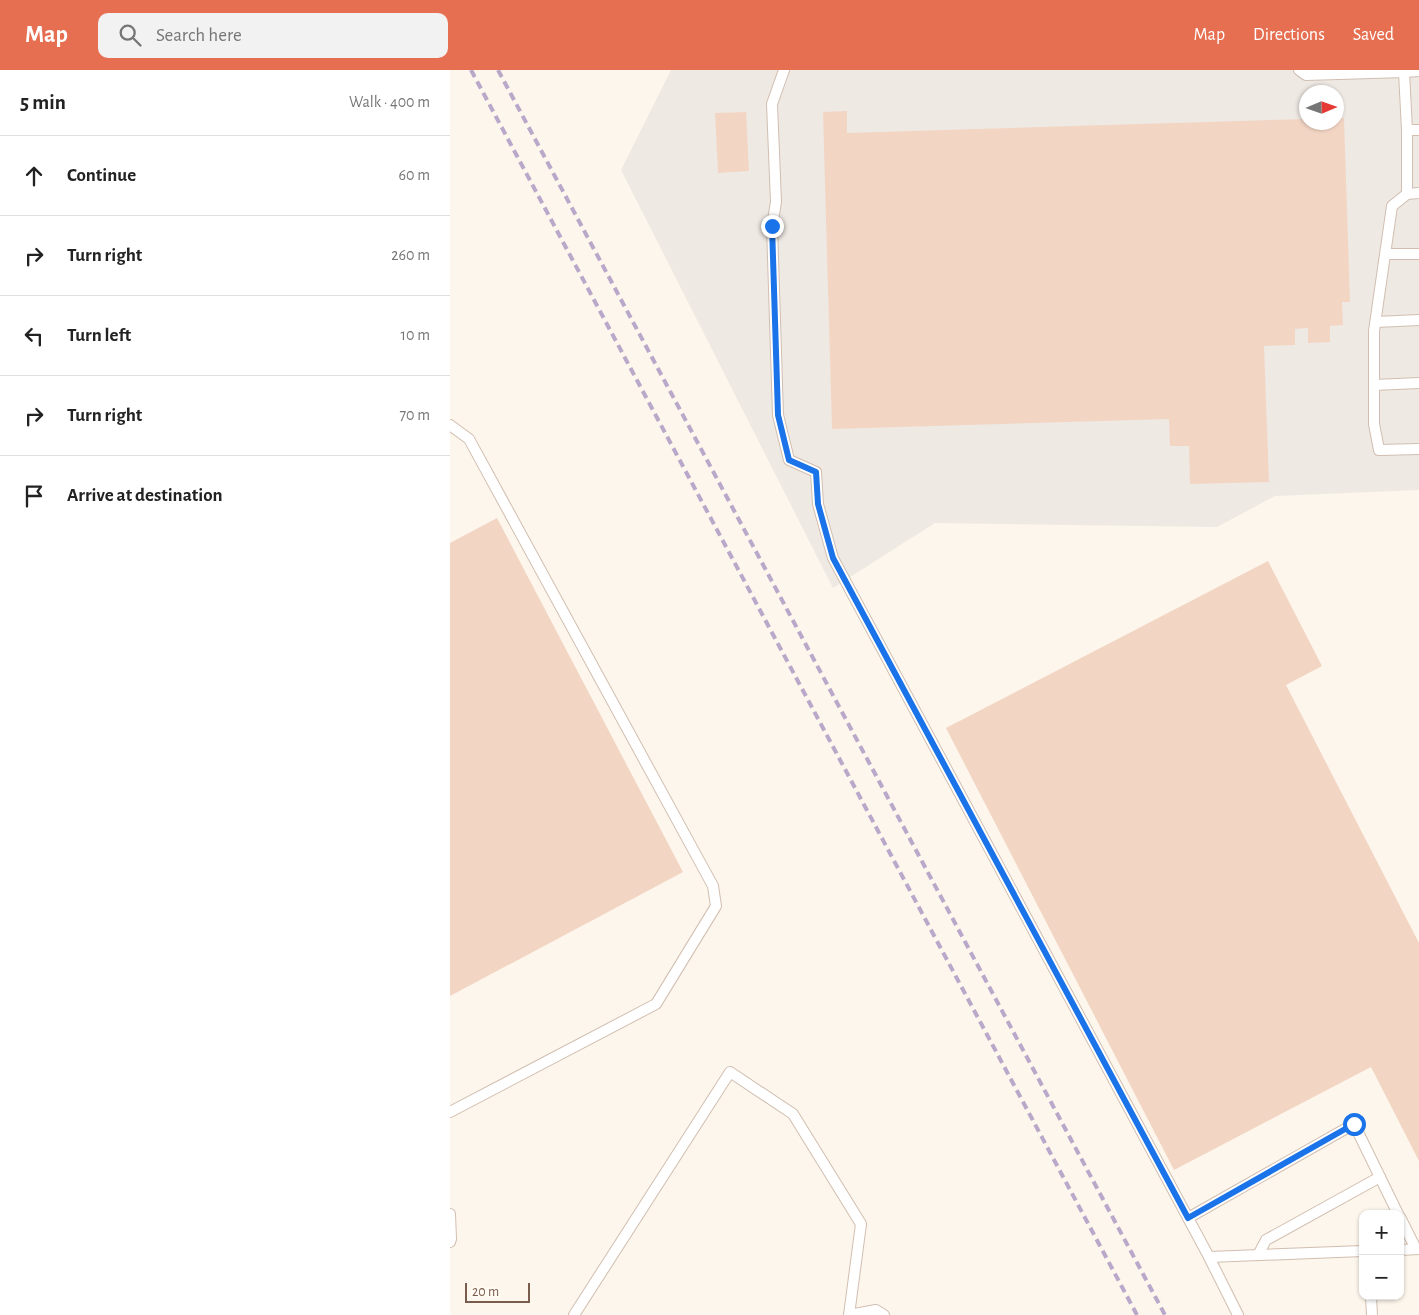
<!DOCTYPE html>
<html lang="en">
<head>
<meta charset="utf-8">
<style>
	body { margin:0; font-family:"Alegreya Sans",sans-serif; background:#f2f2f2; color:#222 }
	.controls { position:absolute; right:15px; bottom:15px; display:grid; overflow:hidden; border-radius:10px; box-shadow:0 1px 4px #0004 }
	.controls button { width:45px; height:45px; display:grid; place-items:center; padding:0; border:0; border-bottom:1px solid #e0e0e0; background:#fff; color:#222; font:25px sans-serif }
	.compass { position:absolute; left:849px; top:15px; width:45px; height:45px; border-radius:50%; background:#fff; box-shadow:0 1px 4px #0004; rotate:88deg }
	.scale { position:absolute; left:15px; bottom:12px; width:65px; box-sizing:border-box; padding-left:5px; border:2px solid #7a5c4d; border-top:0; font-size:14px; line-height:18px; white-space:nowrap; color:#7a5c4d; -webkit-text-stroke:4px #fffaf3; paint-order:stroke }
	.stop { position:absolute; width:15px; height:15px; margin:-11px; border:4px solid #1a73e8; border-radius:50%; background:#fff }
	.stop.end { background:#1a73e8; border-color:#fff; box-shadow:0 1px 5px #0008 }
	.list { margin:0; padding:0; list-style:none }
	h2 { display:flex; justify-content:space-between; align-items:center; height:65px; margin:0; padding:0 20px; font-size:21px }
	h2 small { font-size:16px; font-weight:400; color:#767676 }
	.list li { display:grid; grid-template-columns:32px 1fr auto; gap:15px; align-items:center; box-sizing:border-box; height:80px; padding:0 20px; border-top:1px solid #e0e0e0 }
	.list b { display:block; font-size:19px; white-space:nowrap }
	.list em { font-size:16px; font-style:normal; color:#767676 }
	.icon { flex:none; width:28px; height:28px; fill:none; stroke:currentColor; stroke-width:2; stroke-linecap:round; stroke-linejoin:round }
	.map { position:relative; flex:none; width:969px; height:1245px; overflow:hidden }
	header { display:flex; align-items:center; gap:30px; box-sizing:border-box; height:70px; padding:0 25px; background:#e76f51; color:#fff }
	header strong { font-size:24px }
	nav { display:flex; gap:28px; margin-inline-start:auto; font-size:18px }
	.search { width:350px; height:45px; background:#f2f2f2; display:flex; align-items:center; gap:12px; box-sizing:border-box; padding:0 18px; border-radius:10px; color:#767676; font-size:19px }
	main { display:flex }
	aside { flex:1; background:#fff }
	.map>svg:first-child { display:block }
</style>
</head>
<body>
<header>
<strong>Map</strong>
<div class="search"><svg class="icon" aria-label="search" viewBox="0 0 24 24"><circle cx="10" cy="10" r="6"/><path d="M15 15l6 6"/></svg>Search here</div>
<nav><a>Map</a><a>Directions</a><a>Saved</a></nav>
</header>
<main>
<aside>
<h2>5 min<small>Walk · 400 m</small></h2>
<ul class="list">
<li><svg class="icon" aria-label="ahead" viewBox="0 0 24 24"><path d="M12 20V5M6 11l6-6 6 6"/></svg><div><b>Continue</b></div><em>60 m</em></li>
<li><svg class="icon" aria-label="right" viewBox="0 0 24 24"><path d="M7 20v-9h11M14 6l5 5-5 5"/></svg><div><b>Turn right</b></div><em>260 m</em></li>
<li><svg class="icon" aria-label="left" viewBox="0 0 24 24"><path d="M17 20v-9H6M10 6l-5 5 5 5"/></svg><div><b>Turn left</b></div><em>10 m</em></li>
<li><svg class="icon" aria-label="right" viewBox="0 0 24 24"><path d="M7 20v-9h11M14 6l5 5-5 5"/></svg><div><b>Turn right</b></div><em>70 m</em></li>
<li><svg class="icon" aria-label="arrive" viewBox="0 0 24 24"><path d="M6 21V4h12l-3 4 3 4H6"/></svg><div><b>Arrive at destination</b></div></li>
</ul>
</aside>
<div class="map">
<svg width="969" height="1245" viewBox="0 0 969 1245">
	<rect width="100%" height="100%" fill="#fdf6ec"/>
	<!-- industrial -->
	<path fill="#efe9e4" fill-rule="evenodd" d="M221 0H969V420L825 426 767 457 485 453 383 518 171 100ZM856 22H886V52H856Z"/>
	<!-- building -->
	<g fill="#f3d5c3">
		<path d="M397 41V63L856 49V52H886V48H894L900 232H892L893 255 880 256V272L858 273V258L845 259V275L814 276 819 412 740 414 739 376H720L719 349 382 359 373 42Z"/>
		<path d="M296 42 299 101 268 103 265 43Z"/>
		<path d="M47 448 233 802 0 926V473Z"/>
		<path d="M818 491 872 596 836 615 969 873V1091L921 997 724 1100 496 658Z"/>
	</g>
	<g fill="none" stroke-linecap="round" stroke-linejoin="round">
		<!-- lane casing -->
		<g stroke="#d1beb0" stroke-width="12">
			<g id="lane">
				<path d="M334 0 322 34 326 132 322 156 328 345 339 390 366 402 368 434 383 488 759 1187 913 1181"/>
				<path d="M849 0 856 5 954 2 957 60V124"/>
				<path d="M954 2 969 1"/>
				<path d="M957 60H969"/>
				<path d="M969 123 957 124 942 136 924 261V354L929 380 969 379"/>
				<path d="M936 184H969"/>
				<path d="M926 252 969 250"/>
				<path d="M924 315 969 313"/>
				<path d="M0 355 19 369 263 816 266 836 206 934 0 1042"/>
				<path d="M0 1144 1 1169 0 1172"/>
				<path d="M950 1147 966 1179"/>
				<path d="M738 1148 904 1054 948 1144"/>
				<path d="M950 1180 969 1179"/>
				<path d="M808 1185 816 1170 930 1107"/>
				<path d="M759 1187 788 1245"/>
				<path d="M921 1226 922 1245"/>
				<path d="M124 1245 280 1002 343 1044 411 1154 399 1245"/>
				<path d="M399 1245 426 1240 434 1245"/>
			</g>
		</g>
		<!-- lane -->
		<use href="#lane" stroke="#fff" stroke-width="10"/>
		<!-- rail -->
		<g stroke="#b9a8c9" stroke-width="4" stroke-dasharray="8 5" stroke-linecap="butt">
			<path d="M21 0 687 1245"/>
			<path d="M48 0 715 1245"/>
		</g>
	</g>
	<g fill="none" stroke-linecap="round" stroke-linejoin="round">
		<!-- route -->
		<path stroke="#1a73e8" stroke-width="6" d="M322 156 328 345 339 390 366 402 368 434 383 488 738 1148 904 1054"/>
	</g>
</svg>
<div class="controls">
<button>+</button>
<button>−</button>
</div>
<svg class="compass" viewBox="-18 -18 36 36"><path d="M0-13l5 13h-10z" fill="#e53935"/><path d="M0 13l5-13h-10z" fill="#767676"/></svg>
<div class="scale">20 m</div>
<div class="stop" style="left:904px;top:1054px"></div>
<div class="stop end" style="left:322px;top:156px"></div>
</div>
</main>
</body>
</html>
